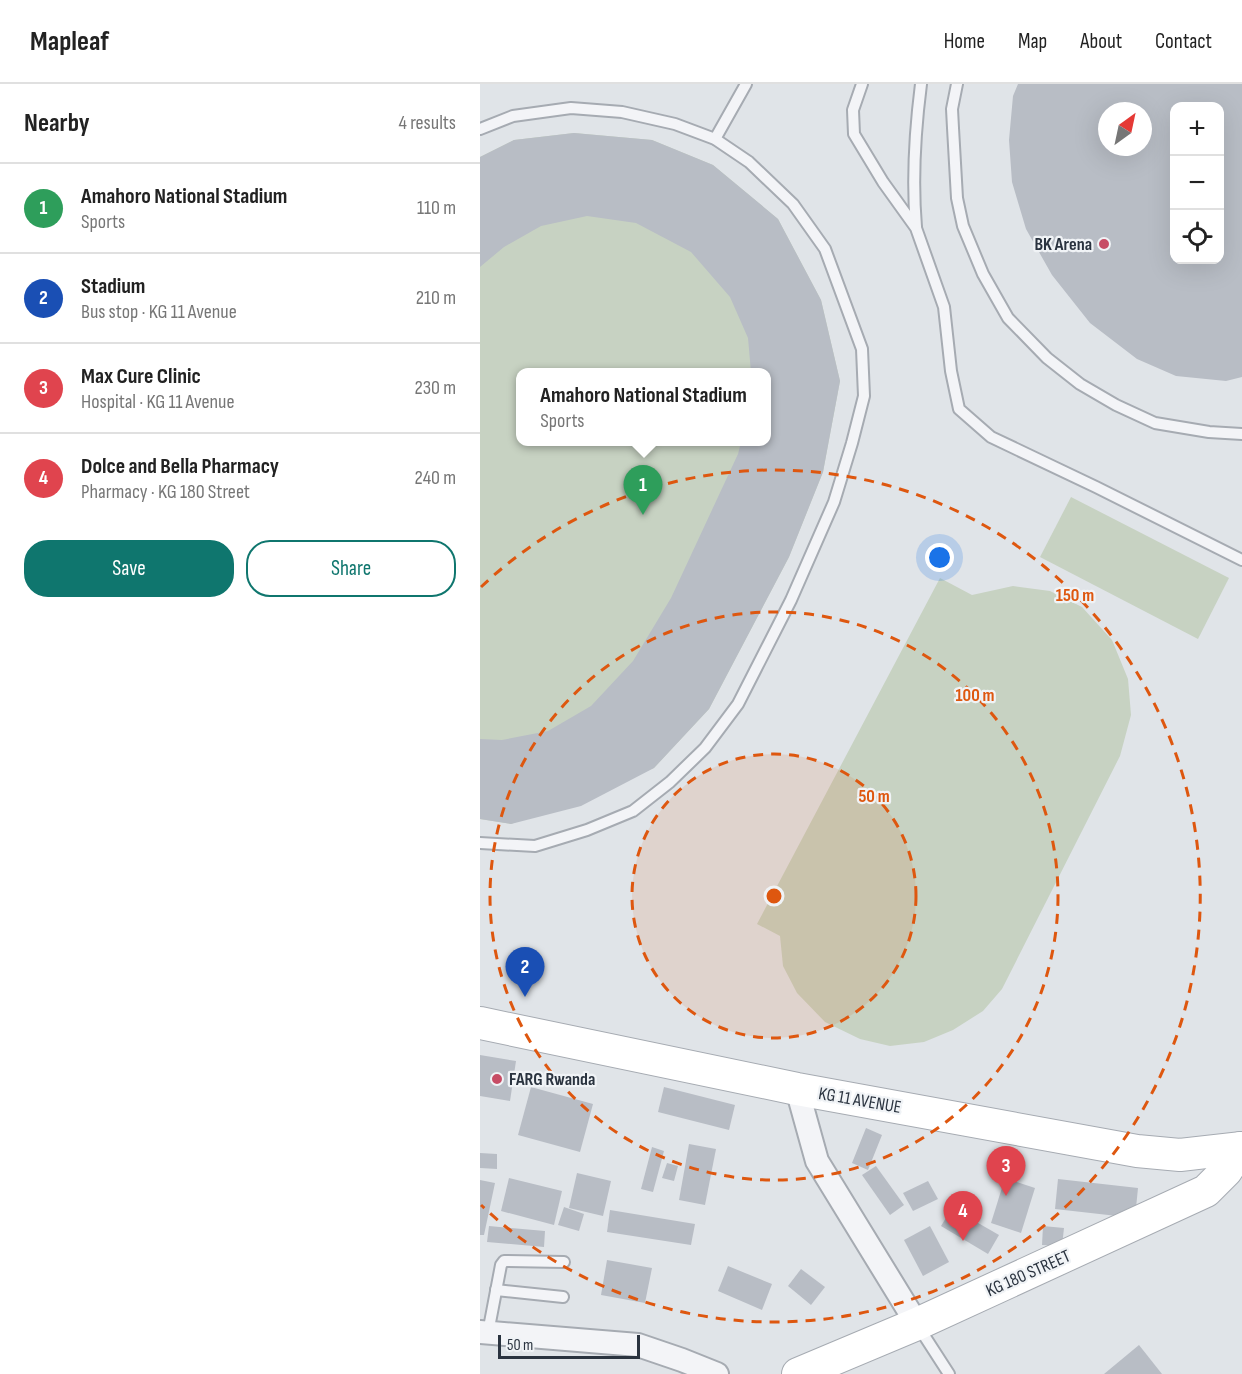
<!DOCTYPE html>
<html lang="en">
<head>
<meta charset="utf-8">
<style>
	body { margin:0; font-family:"Sofia Sans Condensed",sans-serif; background:#f6f6f6; color:#222 }
	.controls { position:absolute; right:18px; top:18px; display:grid; overflow:hidden; border-radius:12px; box-shadow:0 6px 24px #0002 }
	.controls button { width:54px; height:54px; display:grid; place-items:center; padding:0; border:0; border-bottom:2px solid #e0e0e0; background:#fff; color:#222; font:30px sans-serif }
	.compass { position:absolute; left:618px; top:18px; width:54px; height:54px; border-radius:50%; background:#fff; box-shadow:0 6px 24px #0002; rotate:33deg }
	.scale { position:absolute; left:18px; bottom:15px; width:142px; box-sizing:border-box; padding-left:6px; border:3px solid #2a333f; border-top:0; font-size:16px; line-height:21px; white-space:nowrap; color:#2a333f; -webkit-text-stroke:4px #f0f3f6; paint-order:stroke }
	.you { position:absolute; left:460px; top:474px; width:21px; height:21px; margin:-15px; border:4px solid #fff; border-radius:50%; background:#1a73e8; box-shadow:0 0 0 9px #1a73e833 }
	.badge { display:grid; place-items:center; width:39px; height:39px; border-radius:50%; background:#0f766e; color:#fff; font-size:20px; font-weight:700 }
	.pin { position:absolute; translate:-50% -50px; filter:drop-shadow(0 2px 3px #0008) }
	.pin::after { content:''; position:absolute; top:32px; width:21px; height:18px; background:inherit; clip-path:polygon(0 0,100% 0,50% 100%) }
	.popup { position:absolute; left:36px; top:284px; width:255px; height:78px; box-sizing:border-box; display:grid; place-content:center; border-radius:12px; background:#fff; filter:drop-shadow(0 2px 4px #0005); font-size:20px; white-space:nowrap; color:#767676 }
	.popup b { font-size:22px; color:#222 }
	.popup::after { content:''; position:absolute; left:50%; top:100%; margin-left:-12px; border:12px solid transparent; border-top-color:#fff }
	.list { margin:0; padding:0; list-style:none }
	h2 { display:flex; justify-content:space-between; align-items:center; height:78px; margin:0; padding:0 24px; font-size:26px }
	h2 small { font-size:20px; font-weight:400; color:#767676 }
	.list li { display:grid; grid-template-columns:39px 1fr auto; gap:18px; align-items:center; box-sizing:border-box; height:90px; padding:0 24px; border-top:2px solid #e0e0e0 }
	.list b { display:block; font-size:22px; white-space:nowrap }
	.list p { margin:0; font-size:20px; white-space:nowrap; color:#767676 }
	.list em { font-size:20px; font-style:normal; color:#767676 }
	.actions { display:flex; gap:12px; padding:18px 24px }
	.actions a { flex:1; padding:14px 0; border:2px solid #0f766e; border-radius:24px; text-align:center; font-size:21px; color:#0f766e }
	.actions .main { background:#0f766e; color:#fff }
	.icon { flex:none; width:33px; height:33px; fill:none; stroke:currentColor; stroke-width:2; stroke-linecap:round; stroke-linejoin:round }
	.map { position:relative; flex:none; width:762px; height:1290px; overflow:hidden }
	header { display:flex; align-items:center; gap:36px; box-sizing:border-box; height:84px; padding:0 30px; background:#fff; border-bottom:2px solid #e0e0e0 }
	header strong { font-size:28px }
	nav { display:flex; gap:33px; margin-inline-start:auto; font-size:21px }
	main { display:flex }
	aside { flex:1; background:#fff }
	.map>svg:first-child { display:block }
</style>
</head>
<body>
<header>
<strong>Mapleaf</strong>
<nav><a>Home</a><a>Map</a><a>About</a><a>Contact</a></nav>
</header>
<main>
<aside>
<h2>Nearby<small>4 results</small></h2>
<ul class="list">
<li><span class="badge" style="background:#2e9e5b">1</span><div><b>Amahoro National Stadium</b><p>Sports</p></div><em>110 m</em></li>
<li><span class="badge" style="background:#1a4fb4">2</span><div><b>Stadium</b><p>Bus stop · KG 11 Avenue</p></div><em>210 m</em></li>
<li><span class="badge" style="background:#e0444e">3</span><div><b>Max Cure Clinic</b><p>Hospital · KG 11 Avenue</p></div><em>230 m</em></li>
<li><span class="badge" style="background:#e0444e">4</span><div><b>Dolce and Bella Pharmacy</b><p>Pharmacy · KG 180 Street</p></div><em>240 m</em></li>
</ul>
<div class="actions"><a class="main">Save</a><a>Share</a></div>
</aside>
<div class="map">
<svg width="762" height="1290" viewBox="0 0 762 1290">
	<rect width="100%" height="100%" fill="#e0e4e8"/>
	<!-- green -->
	<g fill="#c7d2c2" fill-rule="evenodd">
		<path d="M94 49 172 56 233 81 298 135 341 216 360 297 343 388 309 473 229 625 174 684 31 740 0 735V73L34 56ZM40 288H286V358H40Z"/>
		<path d="M591 413 749 494 718 555 560 473Z"/>
		<path d="M460 494 492 511 533 502 570 507 602 523 632 556 648 595 651 631 640 672 522 905 503 927 473 946 444 958 410 962 380 955 345 938 317 909 303 882 300 852 277 840Z"/>
	</g>
	<!-- building -->
	<g fill="#b8bdc5" fill-rule="evenodd">
		<path d="M538 0H762V293L746 297 696 292 657 275 610 239 572 191 546 145 532 98 529 56 533 12ZM694 22H740V176H694ZM627 27H663V63H627Z"/>
		<path d="M94 49 172 56 233 81 298 135 341 216 360 297 343 388 309 473 229 625 174 684 101 722 31 740 0 735V655L22 656 68 647 111 622 153 577 191 514 258 370 261 358H286V288H271L268 254 250 213 211 168 156 139 107 132 61 142 24 163 0 183V73L34 56Z"/>
		<path d="M0 971 36 977 30 1017 0 1012Z"/>
		<path d="M51 1003 113 1020 100 1068 38 1051Z"/>
		<path d="M184 1003 255 1021 249 1046 178 1028Z"/>
		<path d="M386 1044 402 1051 388 1086 372 1079Z"/>
		<path d="M209 1060 236 1065 225 1121 199 1116Z"/>
		<path d="M172 1063 184 1067 173 1108 161 1105Z"/>
		<path d="M0 1069 17 1070V1085L0 1084Z"/>
		<path d="M187 1079 198 1082 194 1097 182 1094Z"/>
		<path d="M396 1082 424 1121 410 1131 382 1091Z"/>
		<path d="M97 1089 131 1097 123 1132 89 1124Z"/>
		<path d="M29 1094 82 1107 74 1141 21 1127Z"/>
		<path d="M525 1094 555 1104 541 1149 511 1139Z"/>
		<path d="M578 1095 658 1104 655 1134 575 1125Z"/>
		<path d="M0 1096 15 1099 4 1151H0Z"/>
		<path d="M448 1097 458 1115 433 1127 423 1109Z"/>
		<path d="M84 1123 104 1130 99 1147 78 1141Z"/>
		<path d="M472 1124 519 1151 508 1170 461 1142Z"/>
		<path d="M130 1126 215 1140 211 1161 127 1148Z"/>
		<path d="M9 1142 65 1147 64 1163 7 1158Z"/>
		<path d="M450 1142 469 1178 443 1192 424 1156Z"/>
		<path d="M563 1142 584 1144 582 1162 562 1161Z"/>
		<path d="M127 1176 172 1184 165 1219 121 1211Z"/>
		<path d="M248 1182 292 1200 282 1226 238 1207Z"/>
		<path d="M321 1185 345 1203 331 1221 308 1202Z"/>
		<path d="M659 1261 682 1290H624Z"/>
	</g>
	<g fill="none" stroke-linecap="round" stroke-linejoin="round">
		<!-- lane casing -->
		<g stroke="#a6abb2" stroke-width="14">
			<g id="lane">
				<path d="M382 0 373 26 374 50 403 98 436 144 464 223 471 287 479 325 511 353 616 403 762 476"/>
				<path d="M477 0 472 25 473 44 477 114 483 142 503 190 528 234 567 274 600 300 636 321 675 339 729 348 762 350"/>
				<path d="M0 45 33 32 91 24 142 28 195 40 235 55 269 78 313 120 345 165 382 265 384 312 372 359 354 418 311 516 258 620 225 664 190 698 153 727 107 746 55 762 0 759"/>
				<path d="M235 55 266 0"/>
				<path d="M436 143C432 96 435 47 441 0"/>
				<path d="M16 1206 83 1213"/>
				<path d="M438 1242 469 1290"/>
				<path d="M8 1249 21 1181 24 1177 84 1178"/>
			</g>
		</g>
		<!-- street casing -->
		<g stroke="#a6abb2" stroke-width="26">
			<g id="street">
				<path d="M317 1005 337 1077 437 1240"/>
				<path d="M0 1248 158 1261 202 1276 237 1290"/>
			</g>
		</g>
		<!-- secondary casing -->
		<g stroke="#a6abb2" stroke-width="34">
			<g id="secondary">
				<path d="M0 939 317 1005 657 1067 700 1071 762 1064"/>
				<path d="M318 1290 437 1240 726 1107 746 1087 761 1064"/>
			</g>
		</g>
		<!-- lane -->
		<use href="#lane" stroke="#f3f4f7" stroke-width="10"/>
		<!-- street -->
		<use href="#street" stroke="#f3f4f7" stroke-width="22"/>
		<!-- secondary -->
		<use href="#secondary" stroke="#fff" stroke-width="32"/>
	</g>
	<!-- distance rings -->
	<circle cx="294" cy="812" r="142" fill="#de570f" fill-opacity=".12"/>
	<g fill="none" stroke="#de570f" stroke-width="3" stroke-dasharray="10 8">
		<circle cx="294" cy="812" r="142"/>
		<circle cx="294" cy="812" r="284"/>
		<path d="M1 503A426 426 0 1 1 1 1121"/>
	</g>
	<!-- markers -->
	<g fill="#c74c65" stroke="#f0f3f6" stroke-width="2">
		<circle cx="624" cy="160" r="6"/>
		<circle cx="17" cy="995" r="6"/>
	</g>
	<g text-anchor="middle" stroke-width="4.5" stroke-linejoin="round" paint-order="stroke">
		<!-- poi labels -->
		<g font-size="18" font-weight="bold" fill="#2a333f" stroke="#f0f3f6" text-anchor="end">
			<text x="612" y="166">BK Arena</text>
			<text x="29" y="1001" text-anchor="start">FARG Rwanda</text>
		</g>
		<!-- street labels -->
		<g font-size="18" fill="#2a333f" stroke="#f0f3f6">
			<text transform="translate(380 1016) rotate(10)" y="6">KG 11 AVENUE</text>
			<text transform="translate(548 1189) rotate(-24)" y="6">KG 180 STREET</text>
		</g>
	</g>
	<circle cx="294" cy="812" r="9" fill="#de570f" stroke="#f0f3f6" stroke-width="3"/>
	<g font-size="18" text-anchor="middle" font-weight="bold" fill="#de570f" stroke="#f0f3f6" stroke-width="4.5" stroke-linejoin="round" paint-order="stroke">
		<text x="595" y="517">150 m</text>
		<text x="495" y="617">100 m</text>
		<text x="394" y="718">50 m</text>
	</g>
</svg>
<div class="controls">
<button>+</button>
<button>−</button>
<button><svg class="icon" aria-label="locate" viewBox="0 0 24 24"><circle cx="12" cy="12" r="6"/><path d="M12 2v4M12 18v4M2 12h4M18 12h4"/></svg></button>
</div>
<svg class="compass" viewBox="-18 -18 36 36"><path d="M0-13l5 13h-10z" fill="#e53935"/><path d="M0 13l5-13h-10z" fill="#767676"/></svg>
<div class="scale">50 m</div>
<div class="you"></div>
<div class="pin badge" style="left:163px;top:431px;background:#2e9e5b">1</div>
<div class="popup"><b>Amahoro National Stadium</b>Sports</div>
<div class="pin badge" style="left:45px;top:913px;background:#1a4fb4">2</div>
<div class="pin badge" style="left:526px;top:1112px;background:#e0444e">3</div>
<div class="pin badge" style="left:483px;top:1157px;background:#e0444e">4</div>
</div>
</main>
</body>
</html>
